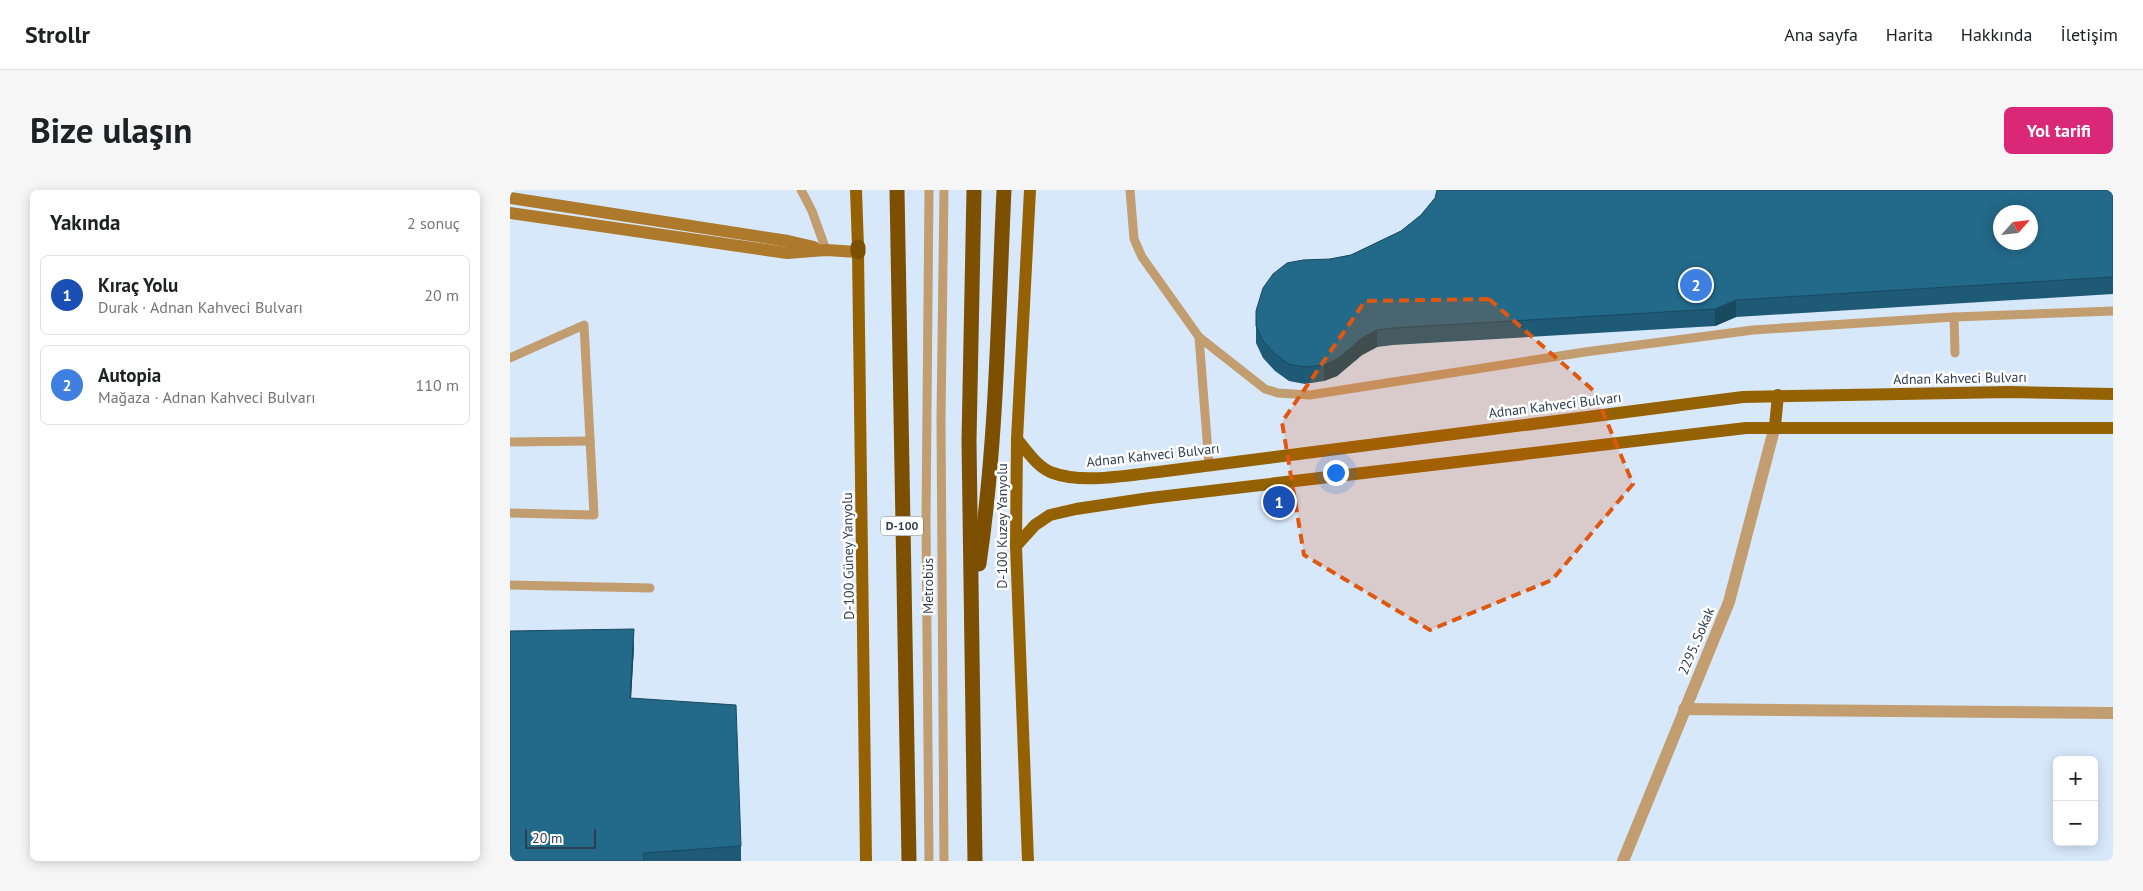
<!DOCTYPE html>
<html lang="tr">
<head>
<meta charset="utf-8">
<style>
	body { margin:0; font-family:"PT Sans",sans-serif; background:#f6f6f6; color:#202124 }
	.controls { position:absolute; right:15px; bottom:15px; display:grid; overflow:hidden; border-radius:8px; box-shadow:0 2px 12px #0003 }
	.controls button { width:45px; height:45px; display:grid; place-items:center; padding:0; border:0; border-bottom:1px solid #e0e0e0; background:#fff; color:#202124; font:25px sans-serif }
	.compass { position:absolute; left:1483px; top:15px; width:45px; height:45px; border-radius:50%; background:#fff; box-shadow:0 2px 12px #0003; rotate:63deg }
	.scale { position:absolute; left:15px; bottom:12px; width:71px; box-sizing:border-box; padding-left:5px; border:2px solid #2e3e51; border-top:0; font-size:14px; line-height:18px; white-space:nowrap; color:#2e3e51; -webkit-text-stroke:4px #fff; paint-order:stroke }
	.you { position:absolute; left:825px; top:282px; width:18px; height:18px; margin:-12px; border:4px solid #fff; border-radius:50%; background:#1a73e8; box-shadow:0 0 0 8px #1a73e833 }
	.badge { display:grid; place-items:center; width:32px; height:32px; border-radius:50%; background:#db2777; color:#fff; font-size:16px; font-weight:700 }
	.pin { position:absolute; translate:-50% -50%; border:2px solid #fff; box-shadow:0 1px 5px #0006 }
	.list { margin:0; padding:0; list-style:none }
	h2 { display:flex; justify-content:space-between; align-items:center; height:65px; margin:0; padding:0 20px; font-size:21px }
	h2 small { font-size:16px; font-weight:400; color:#757577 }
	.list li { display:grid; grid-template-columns:32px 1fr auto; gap:15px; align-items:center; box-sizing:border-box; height:80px; margin:0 10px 10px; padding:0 10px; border:1px solid #e0e0e0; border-radius:8px }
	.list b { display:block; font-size:19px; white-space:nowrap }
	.list p { margin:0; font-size:16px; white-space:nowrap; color:#757577 }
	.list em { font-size:16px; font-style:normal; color:#757577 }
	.map { position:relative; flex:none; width:1603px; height:671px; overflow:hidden; border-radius:8px }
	header { display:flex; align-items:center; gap:30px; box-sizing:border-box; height:70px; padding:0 25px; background:#fff; border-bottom:1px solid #e0e0e0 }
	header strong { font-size:24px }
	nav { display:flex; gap:28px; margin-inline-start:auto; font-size:18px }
	.intro { display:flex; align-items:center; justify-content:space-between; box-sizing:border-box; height:120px; padding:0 30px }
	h1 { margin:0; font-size:35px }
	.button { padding:12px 22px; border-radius:8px; background:#db2777; color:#fff; font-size:18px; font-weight:700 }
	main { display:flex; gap:30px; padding:0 30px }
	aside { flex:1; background:#fff; border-radius:8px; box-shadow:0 2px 12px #0003 }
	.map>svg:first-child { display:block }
</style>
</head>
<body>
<header>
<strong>Strollr</strong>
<nav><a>Ana sayfa</a><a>Harita</a><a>Hakkında</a><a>İletişim</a></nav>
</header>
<div class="intro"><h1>Bize ulaşın</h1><a class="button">Yol tarifi</a></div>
<main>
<aside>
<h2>Yakında<small>2 sonuç</small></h2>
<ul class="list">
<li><span class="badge" style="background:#1a4fb4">1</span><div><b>Kıraç Yolu</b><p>Durak · Adnan Kahveci Bulvarı</p></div><em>20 m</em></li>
<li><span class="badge" style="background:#3f7fe0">2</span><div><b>Autopia</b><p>Mağaza · Adnan Kahveci Bulvarı</p></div><em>110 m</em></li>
</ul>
</aside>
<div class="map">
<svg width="1603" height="671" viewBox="0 0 1603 671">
	<rect width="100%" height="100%" fill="#d8e8fb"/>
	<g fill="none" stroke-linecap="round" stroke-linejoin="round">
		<!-- lane -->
		<g stroke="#c19d6f" stroke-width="9">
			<path d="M291 0 302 21 316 60"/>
			<path d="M620 0 624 49 632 67 689 147 699 275"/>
			<path d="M1444 127 1445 163"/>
			<path d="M689 147 755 199 768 203 800 205 1075 162 1243 140 1444 127 1603 121"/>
			<path d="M0 168 74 135 84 325 0 323"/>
			<path d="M0 252 80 251"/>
			<path d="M0 395 140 398"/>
			<path d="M419 671 416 330 419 0"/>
			<path d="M434 671 431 229 434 0"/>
		</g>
		<!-- street -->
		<g stroke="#c19d6f" stroke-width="12">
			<path d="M1174 519 1603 523"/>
			<path d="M1113 671 1219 412 1265 236"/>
		</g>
		<!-- secondary -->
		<g stroke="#ad792a" stroke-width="12">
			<path d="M0 8 278 51 304 57"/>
			<path d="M0 23 277 63 316 60 348 62"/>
		</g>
		<!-- primary -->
		<g stroke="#956203" stroke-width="12">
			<path d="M346 0 348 57"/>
			<path d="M348 62 356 671"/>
			<path d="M1265 236 1268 205"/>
			<path d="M507 249C517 261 528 278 543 283 573 294 618 285 648 282L1233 207 1500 202 1603 204"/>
			<path d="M506 356 525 335 540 325 566 319 640 308 1236 238H1603"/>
			<path d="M518 671 506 356 507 249 520 0"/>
		</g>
		<!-- highway -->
		<g stroke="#7c5000" stroke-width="15">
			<path d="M387 0 399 671"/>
			<path d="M464 0 459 251 465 671"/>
			<path d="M348 62V57"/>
			<path d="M469 374C487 251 488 125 494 0"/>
		</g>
	</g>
	<!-- wall -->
	<g fill="#1e5a76">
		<path d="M1603 0V104L1226 127 1205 136 883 155 867 157 852 165 827 186 814 191 795 194 779 191 765 181 753 168 746 153V121L820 69 841 65 891 41 911 25 925 8Z"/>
		<path d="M124 456 121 509 231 656V671H0Z"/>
	</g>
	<!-- shaded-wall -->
	<g fill="#184a60">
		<path d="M1226 110V127L1205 136V119Z"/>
		<path d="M867 140V157L852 165 827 186 814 191V175L852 148Z"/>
		<path d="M124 439V456L120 525V508Z"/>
	</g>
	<!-- building -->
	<g fill="#236989" stroke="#184a60" fill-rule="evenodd">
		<path d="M927 0H1603V87L1226 110 1205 119 883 138 867 140 852 148 827 169 814 175 795 177 779 174 765 164 753 151 746 136V121L753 98 763 84 777 73 793 70 820 69 841 65 891 41 911 25 925 8ZM1490 22H1520V52H1490Z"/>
		<path d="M124 439 120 508 226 515 231 656 134 663V671H0V441Z"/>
	</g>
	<!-- marked area -->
	<path fill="#df580f" fill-opacity="0.2" stroke="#df580f" stroke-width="4" stroke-dasharray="10 6" stroke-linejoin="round" d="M979 109 1084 201 1123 294 1042 390 920 440 794 365 772 232 855 111Z"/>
	<g text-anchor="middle" stroke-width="5" stroke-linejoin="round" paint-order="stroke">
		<!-- shield labels -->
		<rect fill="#fff" stroke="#6d7885" stroke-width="1" x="371" y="326.5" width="42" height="19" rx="4"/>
		<g font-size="12" font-weight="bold" fill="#2e3e51">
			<text x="392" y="340">D-100</text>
		</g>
		<!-- street labels -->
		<g font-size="14" fill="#2e3e51" stroke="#fff">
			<text transform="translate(1450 188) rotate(-1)" y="5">Adnan Kahveci Bulvarı</text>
			<text transform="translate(1045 215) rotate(-7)" y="5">Adnan Kahveci Bulvarı</text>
			<text transform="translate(643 265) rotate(-6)" y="5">Adnan Kahveci Bulvarı</text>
			<text transform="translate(492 336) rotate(-90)" y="5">D-100 Kuzey Yanyolu</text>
			<text transform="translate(338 366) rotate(-91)" y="5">D-100 Güney Yanyolu</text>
			<text transform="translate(418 396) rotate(-90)" y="5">Metrobüs</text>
			<text transform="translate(1186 451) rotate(-67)" y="5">2295. Sokak</text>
		</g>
	</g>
</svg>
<div class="controls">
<button>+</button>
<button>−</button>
</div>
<svg class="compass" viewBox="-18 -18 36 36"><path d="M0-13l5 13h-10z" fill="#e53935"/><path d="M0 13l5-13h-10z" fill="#757577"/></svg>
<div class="scale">20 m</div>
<div class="you"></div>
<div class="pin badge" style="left:769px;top:312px;background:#1a4fb4">1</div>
<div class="pin badge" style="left:1186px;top:95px;background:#3f7fe0">2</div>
</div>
</main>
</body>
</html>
